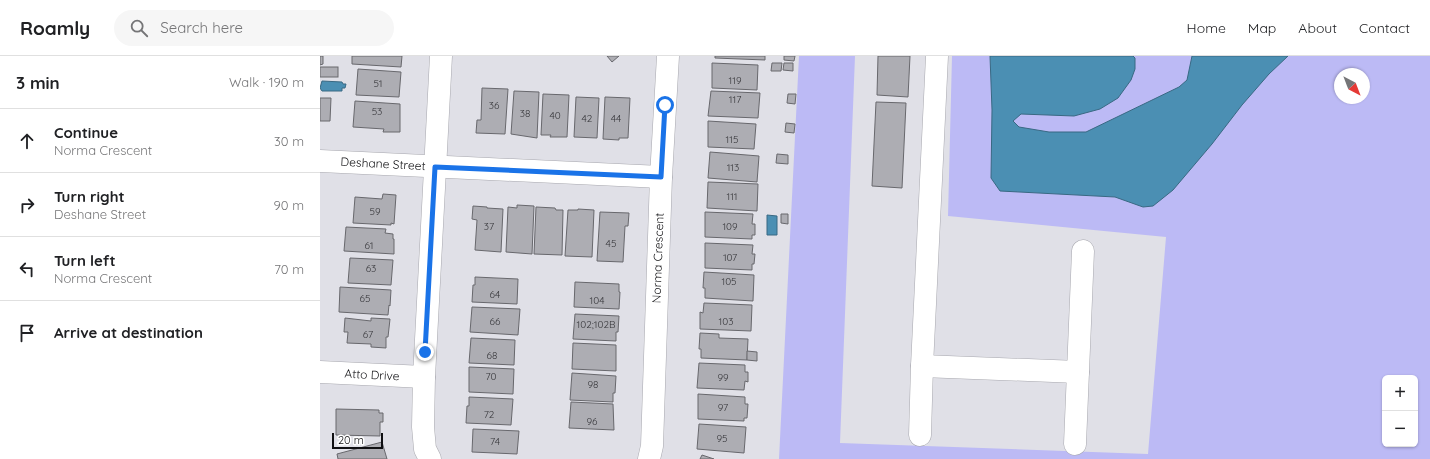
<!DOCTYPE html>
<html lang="en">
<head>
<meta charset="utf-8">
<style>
	body { margin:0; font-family:Quicksand,sans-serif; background:#f6f6f6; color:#202124 }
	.controls { position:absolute; right:12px; bottom:12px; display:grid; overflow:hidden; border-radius:6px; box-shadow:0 1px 3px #0004 }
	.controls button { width:36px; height:36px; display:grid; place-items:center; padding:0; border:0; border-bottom:1px solid #e0e0e0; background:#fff; color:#202124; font:20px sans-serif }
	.compass { position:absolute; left:1014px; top:12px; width:36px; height:36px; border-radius:50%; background:#fff; box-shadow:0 1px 3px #0004; rotate:138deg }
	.scale { position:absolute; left:12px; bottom:10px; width:51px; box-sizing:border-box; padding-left:4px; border:2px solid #0f0f12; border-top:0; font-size:11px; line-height:14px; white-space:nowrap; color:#0f0f12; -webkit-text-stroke:3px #fff; paint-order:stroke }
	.stop { position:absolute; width:12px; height:12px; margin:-9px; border:3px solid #1a73e8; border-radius:50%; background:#fff }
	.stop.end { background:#1a73e8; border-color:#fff; box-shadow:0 1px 4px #0008 }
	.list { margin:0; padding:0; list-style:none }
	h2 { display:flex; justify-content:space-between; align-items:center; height:52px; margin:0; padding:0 16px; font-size:17px }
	h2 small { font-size:13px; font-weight:400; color:#757577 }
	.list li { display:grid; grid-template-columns:26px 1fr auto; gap:12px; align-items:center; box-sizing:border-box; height:64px; padding:0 16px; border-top:1px solid #e0e0e0 }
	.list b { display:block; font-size:15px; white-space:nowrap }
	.list p { margin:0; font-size:13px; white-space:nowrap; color:#757577 }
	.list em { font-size:13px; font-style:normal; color:#757577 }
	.icon { flex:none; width:22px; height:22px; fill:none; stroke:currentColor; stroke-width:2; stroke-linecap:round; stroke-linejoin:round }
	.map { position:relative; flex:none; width:1110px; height:403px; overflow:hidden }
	header { display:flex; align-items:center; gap:24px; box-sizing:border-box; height:56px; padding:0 20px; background:#fff; border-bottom:1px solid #e0e0e0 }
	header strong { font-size:19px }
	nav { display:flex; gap:22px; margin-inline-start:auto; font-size:14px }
	.search { width:280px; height:36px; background:#f6f6f6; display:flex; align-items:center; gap:10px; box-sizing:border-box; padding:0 14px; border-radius:22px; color:#757577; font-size:15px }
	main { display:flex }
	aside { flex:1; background:#fff }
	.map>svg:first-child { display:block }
</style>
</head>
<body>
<header>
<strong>Roamly</strong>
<div class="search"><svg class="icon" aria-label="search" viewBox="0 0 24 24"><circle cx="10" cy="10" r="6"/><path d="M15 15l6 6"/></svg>Search here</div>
<nav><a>Home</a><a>Map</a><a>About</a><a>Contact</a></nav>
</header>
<main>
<aside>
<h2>3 min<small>Walk · 190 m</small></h2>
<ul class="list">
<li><svg class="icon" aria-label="ahead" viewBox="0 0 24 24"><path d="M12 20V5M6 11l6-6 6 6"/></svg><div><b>Continue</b><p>Norma Crescent</p></div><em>30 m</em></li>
<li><svg class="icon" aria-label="right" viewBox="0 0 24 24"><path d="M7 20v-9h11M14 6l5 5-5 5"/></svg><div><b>Turn right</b><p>Deshane Street</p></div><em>90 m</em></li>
<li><svg class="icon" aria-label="left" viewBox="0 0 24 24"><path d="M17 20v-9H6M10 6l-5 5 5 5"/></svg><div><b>Turn left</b><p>Norma Crescent</p></div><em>70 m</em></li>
<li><svg class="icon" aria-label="arrive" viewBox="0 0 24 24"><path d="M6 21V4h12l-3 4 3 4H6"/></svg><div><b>Arrive at destination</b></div></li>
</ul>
</aside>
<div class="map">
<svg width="1110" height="403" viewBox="0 0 1110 403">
	<rect width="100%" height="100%" fill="#e0e0e7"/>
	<!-- green -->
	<path fill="#bcbaf5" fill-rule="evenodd" d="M479 0H535L520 387 828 398 846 181 628 160 632 0H1110V403H459ZM1020 18H1044V42H1020ZM1065 322H1095V388H1065Z"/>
	<!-- water -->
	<g fill="#4b8fb3" stroke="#396983">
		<path d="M670 0H813L815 2V13L811 24 798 42 780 53 754 60 701 58 693 65 699 71 729 76H766L859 31 867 24 872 0H968L949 18 922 49 892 88 853 134 833 150 823 151 795 141 680 135 671 122 672 54Z"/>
		<path d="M2 25 22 26 23 28H26L25 32H22V35H2L0 32Z"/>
		<path d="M447 159 457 160V179H447Z"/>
	</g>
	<!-- building -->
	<g fill="#adadb3" stroke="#68686d">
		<path d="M0 0H3V8L0 9Z"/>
		<path d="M32 0H82L81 11 32 8Z"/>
		<path d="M287 0H299L292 6Z"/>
		<path d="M395 0H445V4L395 2Z"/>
		<path d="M464 0H475L474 5 464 4Z"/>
		<path d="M558 0H590L588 41 557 39Z"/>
		<path d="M392 7 438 9 437 34 392 32Z"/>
		<path d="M452 7H462L461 15H451Z"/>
		<path d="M464 7H473V15L463 14Z"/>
		<rect x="0" y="11" width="18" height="10"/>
		<path d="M38 13 81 16 79 41 36 39Z"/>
		<path d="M162 32 188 33 185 78 156 77 157 64H161Z"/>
		<path d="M194 35 219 36 217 82 191 78Z"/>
		<path d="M391 35 440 37 438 62 388 60Z"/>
		<path d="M223 38 249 39 247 81H230L231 79H221Z"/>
		<path d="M468 38H476L475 48 467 47Z"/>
		<path d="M256 41 279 42 277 82 254 81Z"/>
		<path d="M285 41 310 42 308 82H299V84L283 83Z"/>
		<path d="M0 42H11L10 65H0Z"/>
		<path d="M35 45 80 48V76H63L64 73 33 71Z"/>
		<path d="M556 46 586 47 582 132 552 130Z"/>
		<path d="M388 65 436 68 434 93 388 91Z"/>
		<path d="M466 67 475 68 474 77 465 76Z"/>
		<path d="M390 96 439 100 437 126 388 122Z"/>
		<path d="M457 98 468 99V108L456 107Z"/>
		<path d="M388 126 438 128 437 155 387 152Z"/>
		<path d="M63 138 76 139 74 168 71 167V169L33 167 35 141 62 143Z"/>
		<path d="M197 149 214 150 212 198 186 196 188 151 197 152Z"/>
		<path d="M153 150 167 151V152L183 153 181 196 155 194 157 164 152 163Z"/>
		<path d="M216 151 235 152 236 154H243L242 199 214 198Z"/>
		<path d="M258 153 274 154 272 201 245 200 248 154H258Z"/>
		<path d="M280 156 309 157 308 170H305L303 206 277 205Z"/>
		<path d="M385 156 433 158 432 168H435V179H432V183L385 181Z"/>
		<path d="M461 158H468V168L461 167Z"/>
		<path d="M26 171 66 173 65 177 73 178V183H74V198L24 195Z"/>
		<path d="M385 187 433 189 432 198H435L434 208H432V214L385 212Z"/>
		<path d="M30 202 73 204 71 229 28 227Z"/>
		<path d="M384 216 434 219 433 245 385 242V232H383Z"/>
		<path d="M155 221 198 223 197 248 152 246 153 229H155Z"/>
		<path d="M255 226 299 228V236H300L299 253 254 251Z"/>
		<path d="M20 231 71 234 70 250 69 249 68 259 19 256Z"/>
		<path d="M384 247 432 249 431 275 380 273V256L383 257Z"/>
		<path d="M152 251 200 253 198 279 150 276Z"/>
		<path d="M255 258 299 260 298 276H296V285L253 283Z"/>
		<path d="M25 262 51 265V262L70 263 68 281H66V292L51 291V288L27 287 28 276H24Z"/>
		<path d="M380 277 399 278V282L428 283 427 304 381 302V293H379Z"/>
		<path d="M151 282 195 284 194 309 149 307Z"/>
		<path d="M253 287 296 289V315L252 313Z"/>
		<path d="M427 295 437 296V305L427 304Z"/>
		<path d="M379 307 425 309V316H428V326L425 325 424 334 377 332Z"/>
		<path d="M149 311 194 313 193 338 149 336Z"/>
		<path d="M252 317 296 320 295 337H293V346L250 344Z"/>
		<path d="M378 338 425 341V348H428L427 362H424V365L378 363Z"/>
		<path d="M149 341 193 343 191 369 146 367 147 350H149Z"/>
		<path d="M251 346 293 348 294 374 249 372Z"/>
		<path d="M16 353 59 354V357H63V366H60V380L16 379Z"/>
		<path d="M379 368 426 371 424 397 377 393Z"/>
		<path d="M153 373 199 375 197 398 152 396Z"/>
		<path d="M62 386 67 403H18L17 398Z"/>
		<path d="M382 399 394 403H380Z"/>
	</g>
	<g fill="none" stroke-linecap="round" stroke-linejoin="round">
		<!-- minor casing -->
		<g stroke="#a7a7ae" stroke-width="23">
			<g id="minor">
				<path d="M0 105 341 121"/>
				<path d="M602 310 758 316"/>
				<path d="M0 316 104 321"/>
				<path d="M600 379 602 310 617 0"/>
				<path d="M755 388 763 195"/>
				<path d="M110 403 105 393 103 371 104 321 121 0"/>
				<path d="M329 403 332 390 341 121 348 0"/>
			</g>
		</g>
		<!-- minor -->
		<use href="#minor" stroke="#fff" stroke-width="22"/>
	</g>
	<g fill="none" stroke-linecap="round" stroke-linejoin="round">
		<!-- route -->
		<path stroke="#1a73e8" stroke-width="5" d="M105 296 115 111 341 121 345 49"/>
	</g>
	<g text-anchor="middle" stroke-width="4" stroke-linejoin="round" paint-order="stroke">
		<!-- number labels -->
		<g font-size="10" fill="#36363a">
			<text x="415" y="28">119</text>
			<text x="58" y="31">51</text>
			<text x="415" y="47">117</text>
			<text x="174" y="53">36</text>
			<text x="57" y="59">53</text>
			<text x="205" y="61">38</text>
			<text x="235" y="63">40</text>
			<text x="267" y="66">42</text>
			<text x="296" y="66">44</text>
			<text x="412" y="87">115</text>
			<text x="413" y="115">113</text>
			<text x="412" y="144">111</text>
			<text x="55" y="159">59</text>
			<text x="169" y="174">37</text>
			<text x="410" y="174">109</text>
			<text x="291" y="191">45</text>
			<text x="49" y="193">61</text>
			<text x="410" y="205">107</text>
			<text x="51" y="216">63</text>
			<text x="409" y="229">105</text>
			<text x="175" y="242">64</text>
			<text x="45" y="246">65</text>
			<text x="277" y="248">104</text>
			<text x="175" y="269">66</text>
			<text x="406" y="269">103</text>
			<text x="276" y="272">102;102B</text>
			<text x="48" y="282">67</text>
			<text x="172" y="303">68</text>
			<text x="171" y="324">70</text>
			<text x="403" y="325">99</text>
			<text x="273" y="332">98</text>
			<text x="403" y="355">97</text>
			<text x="169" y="362">72</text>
			<text x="272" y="369">96</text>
			<text x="402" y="386">95</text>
			<text x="175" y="389">74</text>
		</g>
		<!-- street labels -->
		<g font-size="12" fill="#0f0f12" stroke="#fff">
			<text transform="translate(63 108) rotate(3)" y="4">Deshane Street</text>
			<text transform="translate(338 202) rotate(-88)" y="4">Norma Crescent</text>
			<text transform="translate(52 319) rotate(3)" y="4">Atto Drive</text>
		</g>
	</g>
</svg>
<div class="controls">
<button>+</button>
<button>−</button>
</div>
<svg class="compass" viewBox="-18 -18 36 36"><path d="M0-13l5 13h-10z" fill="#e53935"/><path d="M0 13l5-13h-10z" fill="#757577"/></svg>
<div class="scale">20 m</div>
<div class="stop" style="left:345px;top:49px"></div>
<div class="stop end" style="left:105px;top:296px"></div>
</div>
</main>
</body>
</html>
